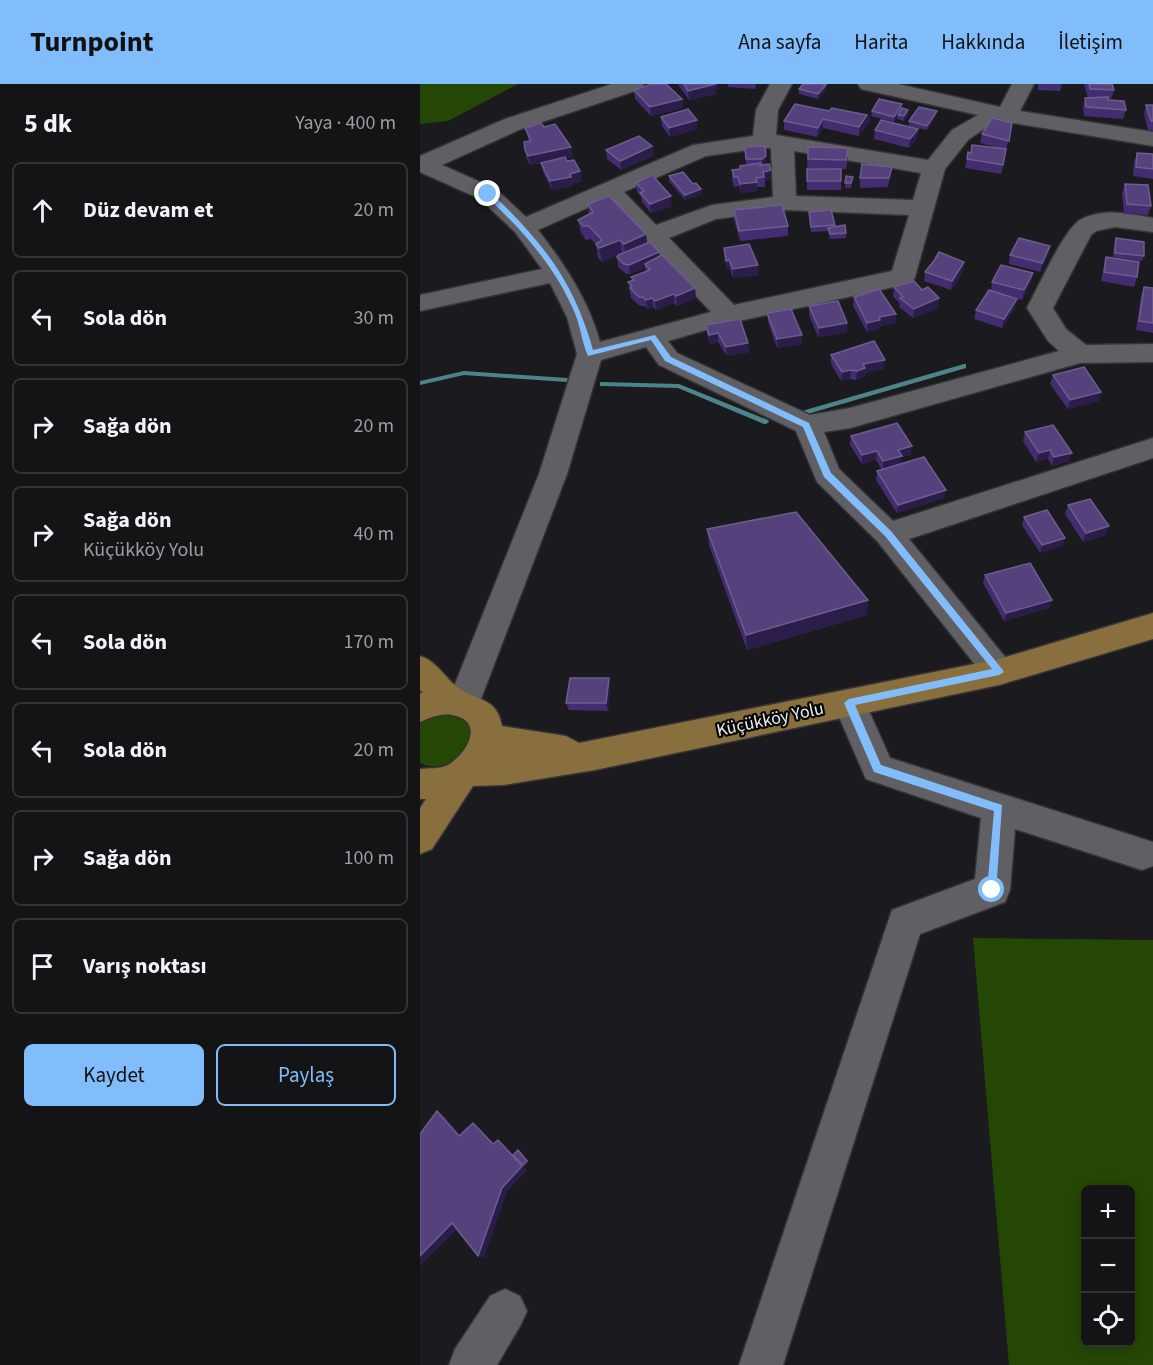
<!DOCTYPE html>
<html lang="tr">
<head>
<meta charset="utf-8">
<style>
	body { margin:0; font-family:"Source Sans 3",sans-serif; background:#1d1d1f; color:#f1f3f6 }
	.controls { position:absolute; right:18px; bottom:18px; display:grid; overflow:hidden; border-radius:9px; box-shadow:0 3px 15px #0003 }
	.controls button { width:54px; height:54px; display:grid; place-items:center; padding:0; border:0; border-bottom:2px solid #333335; background:#141416; color:#f1f3f6; font:30px sans-serif }
	.stop { position:absolute; width:18px; height:18px; margin:-14px; border:4px solid #80bdfa; border-radius:50%; background:#fff }
	.stop.end { background:#80bdfa; border-color:#fff; box-shadow:0 2px 6px #0008 }
	.list { margin:0; padding:0; list-style:none }
	h2 { display:flex; justify-content:space-between; align-items:center; height:78px; margin:0; padding:0 24px; font-size:26px }
	h2 small { font-size:20px; font-weight:400; color:#9d9ea1 }
	.list li { display:grid; grid-template-columns:39px 1fr auto; gap:18px; align-items:center; box-sizing:border-box; height:96px; margin:0 12px 12px; padding:0 12px; border:2px solid #333335; border-radius:9px }
	.list b { display:block; font-size:22px; white-space:nowrap }
	.list p { margin:0; font-size:20px; white-space:nowrap; color:#9d9ea1 }
	.list em { font-size:20px; font-style:normal; color:#9d9ea1 }
	.actions { display:flex; gap:12px; padding:18px 24px }
	.actions a { flex:1; padding:14px 0; border:2px solid #80bdfa; border-radius:9px; text-align:center; font-size:21px; color:#80bdfa }
	.actions .main { background:#80bdfa; color:#111 }
	.icon { flex:none; width:33px; height:33px; fill:none; stroke:currentColor; stroke-width:2; stroke-linecap:round; stroke-linejoin:round }
	.map { position:relative; flex:none; width:733px; height:1281px; overflow:hidden }
	header { display:flex; align-items:center; gap:36px; box-sizing:border-box; height:84px; padding:0 30px; background:#80bdfa; color:#111 }
	header strong { font-size:28px }
	nav { display:flex; gap:33px; margin-inline-start:auto; font-size:21px }
	main { display:flex }
	aside { flex:1; background:#141416 }
	.map>svg:first-child { display:block }
</style>
</head>
<body>
<header>
<strong>Turnpoint</strong>
<nav><a>Ana sayfa</a><a>Harita</a><a>Hakkında</a><a>İletişim</a></nav>
</header>
<main>
<aside>
<h2>5 dk<small>Yaya · 400 m</small></h2>
<ul class="list">
<li><svg class="icon" aria-label="ahead" viewBox="0 0 24 24"><path d="M12 20V5M6 11l6-6 6 6"/></svg><div><b>Düz devam et</b></div><em>20 m</em></li>
<li><svg class="icon" aria-label="left" viewBox="0 0 24 24"><path d="M17 20v-9H6M10 6l-5 5 5 5"/></svg><div><b>Sola dön</b></div><em>30 m</em></li>
<li><svg class="icon" aria-label="right" viewBox="0 0 24 24"><path d="M7 20v-9h11M14 6l5 5-5 5"/></svg><div><b>Sağa dön</b></div><em>20 m</em></li>
<li><svg class="icon" aria-label="right" viewBox="0 0 24 24"><path d="M7 20v-9h11M14 6l5 5-5 5"/></svg><div><b>Sağa dön</b><p>Küçükköy Yolu</p></div><em>40 m</em></li>
<li><svg class="icon" aria-label="left" viewBox="0 0 24 24"><path d="M17 20v-9H6M10 6l-5 5 5 5"/></svg><div><b>Sola dön</b></div><em>170 m</em></li>
<li><svg class="icon" aria-label="left" viewBox="0 0 24 24"><path d="M17 20v-9H6M10 6l-5 5 5 5"/></svg><div><b>Sola dön</b></div><em>20 m</em></li>
<li><svg class="icon" aria-label="right" viewBox="0 0 24 24"><path d="M7 20v-9h11M14 6l5 5-5 5"/></svg><div><b>Sağa dön</b></div><em>100 m</em></li>
<li><svg class="icon" aria-label="arrive" viewBox="0 0 24 24"><path d="M6 21V4h12l-3 4 3 4H6"/></svg><div><b>Varış noktası</b></div></li>
</ul>
<div class="actions"><a class="main">Kaydet</a><a>Paylaş</a></div>
</aside>
<div class="map">
<svg width="733" height="1281" viewBox="0 0 733 1281">
	<rect width="100%" height="100%" fill="#1b1a1e"/>
	<!-- green -->
	<g fill="#254706" fill-rule="evenodd">
		<path d="M0 0H98L28 37 0 40Z"/>
		<path d="M23 628C29 630 37 630 42 633 72 649 32 695 0 679V638Z"/>
		<path d="M553 854 733 856V1281H589ZM666 1106H710V1258H666Z"/>
	</g>
	<g fill="none" stroke-linecap="round" stroke-linejoin="round">
		<!-- stream -->
		<g fill="#4b858c" fill-rule="evenodd">
			<path d="M544 280H546V284L384 331 381 329 382 327Z"/>
			<path d="M44 287 147 294 150 296 147 298 44 291 0 301V297Z"/>
			<path d="M180 298 259 300 348 336 349 338 346 340H344L258 304 182 302H180Z"/>
		</g>
		<!-- minor casing -->
		<g stroke="#343436" stroke-width="3">
			<g id="minor">
				<path d="M192 0H224L221 5 101 45 22 81 76 105 106 133 273 61 333 52 336 26 350 0H372L358 26 356 51 508 76 532 46 558 31 441 5 438 0H478L580 23 592 0H614L600 27 733 48V62L587 38 568 42 548 56 525 85 495 193 492 199 310 239 248 257 257 269 390 331 430 324 639 267 628 257 607 224C617 206 644 145 660 136 682 123 710 130 733 134V148L695 143 676 147 671 151 633 224 646 245 666 261 733 260V278L660 279 430 344 404 348 419 385 473 437 733 354V374L489 455 590 579 595 588 590 597 579 601 568 597 458 458 397 398 376 347 239 281 226 263 181 276 147 390 59 620 55 630 43 634 31 630 27 620 119 390 157 270 147 233 130 199 0 227V211L122 185 95 148 60 115 0 88V72L85 35ZM344 64H351L353 113 292 121 236 141 204 108 286 72ZM374 67 501 89 493 116 376 112ZM185 116 291 228 180 258C168 215 145 181 118 146ZM365 126 489 131 472 187 314 221 249 154 296 135Z"/>
				<path d="M429 605 441 609 470 674 733 758V782L722 786 595 745 590 806 585 818 500 850 363 1281H319L472 826 555 795 561 734 446 695 413 619 417 609Z"/>
				<path d="M85 1205 100 1212 107 1227 100 1242 77 1281H29L35 1265 70 1212Z"/>
			</g>
		</g>
		<!-- major casing -->
		<g stroke="#343436" stroke-width="3">
			<path id="major" d="M733 529V555L579 601 175 686 84 701 53 702 12 765 0 770V724L6 715H0V685C9 684 20 685 28 681 47 670 66 637 32 631 20 629 10 634 0 638V609H3L0 606V572C19 578 26 597 43 607 62 618 77 615 82 642L146 652 159 659 579 575Z"/>
		</g>
		<!-- minor -->
		<use href="#minor" fill="#605f63" fill-rule="evenodd"/>
		<!-- major -->
		<use href="#major" fill="#886f3d" fill-rule="evenodd"/>
	</g>
	<!-- wall -->
	<g fill="#432d70">
		<path d="M259 0H298V5H296V10L269 16 259 2Z"/>
		<path d="M308 0H336L335 5 308 3Z"/>
		<path d="M618 0H642L640 7 618 6Z"/>
		<path d="M664 0H692L694 6 691 15H688L706 26 703 35 664 32 663 23 665 14H668Z"/>
		<path d="M379 5 406 6 398 15 379 10Z"/>
		<path d="M214 6 262 15 263 24 231 32 215 15Z"/>
		<path d="M726 21H733V47L728 46 724 30Z"/>
		<path d="M481 25 488 26V30L484 37 477 35 478 31 474 38 451 32 452 27Z"/>
		<path d="M450 32V37L439 52 403 44 397 53 364 46V37Z"/>
		<path d="M516 32 507 46 489 42V37Z"/>
		<path d="M241 33 277 45 250 53 242 42Z"/>
		<path d="M592 39 581 90 545 84 547 75 583 65 560 59 562 50Z"/>
		<path d="M124 43 151 63 153 73 146 74 162 97 152 100 153 102 132 106 123 88 121 79 110 81 107 76 105 66 109 57 105 44Z"/>
		<path d="M498 45 497 54 489 64 454 55 455 46Z"/>
		<path d="M232 62 233 72 201 86 187 75 186 66Z"/>
		<path d="M325 63 346 77 341 80V81L351 86V95L345 97V103H337V107L321 109 319 102 314 103 312 95V86L320 85 334 80H326Z"/>
		<path d="M388 63 428 73 426 85 387 84Z"/>
		<path d="M717 69 733 70V95L713 92 714 78Z"/>
		<path d="M472 83 468 103 440 104V94Z"/>
		<rect x="387" y="85" width="34" height="21"/>
		<path d="M249 92 273 100 281 105 282 110 265 116 249 97Z"/>
		<path d="M426 92 432 98 431 104H425Z"/>
		<path d="M216 99 252 122 231 129 222 118 221 112 217 108Z"/>
		<path d="M705 100 731 122 728 131 704 130 702 109Z"/>
		<path d="M168 120 227 159 239 168 240 172 276 214 257 222 254 219 236 226 233 223 227 225 225 222H220L211 214 208 198 212 197 211 193 226 188 225 184 210 190H206L198 183 197 173 198 171 182 178 178 174 176 160 171 155 166 156 161 149 158 136 169 130Z"/>
		<path d="M314 126 368 142V152L320 157 314 136Z"/>
		<path d="M411 126 415 143 426 149V154L410 155 408 147 391 148 389 128Z"/>
		<path d="M696 154 724 172 722 177 693 173 694 159Z"/>
		<path d="M630 162 628 171 620 188 589 180 590 171Z"/>
		<path d="M304 164 338 181V191L313 194 310 185 307 186Z"/>
		<path d="M516 173 544 178 543 188 531 206 504 197 505 188 515 176Z"/>
		<path d="M686 173 717 193 714 203 681 197Z"/>
		<path d="M613 189 611 198 602 216 580 210 595 224 582 244 554 235 556 226 571 207 572 198Z"/>
		<path d="M474 203 502 206 519 214 518 224 493 234 479 223 480 220 473 212Z"/>
		<path d="M724 203 733 204V249L716 246 721 212Z"/>
		<path d="M434 213 476 230 475 239 460 242 459 245 447 248 433 222Z"/>
		<path d="M389 222 427 239V248L398 253 389 231Z"/>
		<path d="M347 229 382 251V260L357 264 348 238Z"/>
		<path d="M286 241 328 259 329 268 307 272 298 258 290 260 287 250Z"/>
		<path d="M411 271 464 285 445 289 444 293 436 296 430 295 421 297 411 280Z"/>
		<path d="M633 291 679 317 648 325 630 300Z"/>
		<path d="M605 348 652 369 649 377 632 382 628 375 616 378 603 357Z"/>
		<path d="M431 352 491 371 481 373V380L524 414 477 429 456 396 457 387 462 386 456 376 442 380 430 361Z"/>
		<path d="M648 421 686 451 663 458 645 430Z"/>
		<path d="M604 433 643 462 620 469 602 441Z"/>
		<path d="M287 445 447 531 327 566 289 461Z"/>
		<path d="M565 491 632 516 629 524 584 537 563 499Z"/>
		<path d="M189 594 190 602 188 627 149 626 146 619Z"/>
	</g>
	<!-- shaded-wall -->
	<g fill="#2b1d49">
		<path d="M293 0H298V5H296V10L269 16 268 7Z"/>
		<path d="M406 1V6L398 15V10Z"/>
		<path d="M262 15 263 24 231 32 230 23Z"/>
		<path d="M482 20 481 25 474 38V33Z"/>
		<path d="M488 26V30L484 37V32Z"/>
		<path d="M517 27 516 32 507 46V42Z"/>
		<path d="M447 31 450 32V37L439 52V43Z"/>
		<path d="M403 35V44L397 53 398 44Z"/>
		<path d="M277 36V45L250 53 249 44Z"/>
		<path d="M498 45 497 54 489 64 490 55Z"/>
		<path d="M232 62 233 72 201 86 200 77Z"/>
		<path d="M151 63 153 73 110 81 108 72Z"/>
		<path d="M346 72V77L342 80V75Z"/>
		<path d="M351 86V95L345 97 343 88Z"/>
		<path d="M160 87 162 97 152 100 153 102 132 106 130 97Z"/>
		<path d="M337 98V107L321 109 320 100Z"/>
		<path d="M281 105 282 110 265 116V111Z"/>
		<path d="M251 112 252 122 231 129 230 120Z"/>
		<path d="M226 150 228 164 206 173 204 160Z"/>
		<path d="M200 156 202 170 182 178 179 164Z"/>
		<path d="M630 162 628 171 620 188 622 179Z"/>
		<path d="M239 168 240 177 225 180V184L210 190 209 181Z"/>
		<path d="M309 176 310 185 307 186 306 177Z"/>
		<path d="M544 178 543 188 531 206 532 197Z"/>
		<path d="M338 181V191L313 194V185Z"/>
		<path d="M613 189 611 198 602 216 604 206Z"/>
		<path d="M275 204 276 214 257 222 256 212Z"/>
		<path d="M254 210V219L236 226 235 217Z"/>
		<path d="M232 214 233 223 227 225 226 216Z"/>
		<path d="M519 214 518 224 493 234 494 225Z"/>
		<path d="M597 215 595 224 582 244 584 235Z"/>
		<path d="M476 230 475 239 460 242 459 245 447 248V239L459 233Z"/>
		<path d="M427 239V248L398 253 399 244Z"/>
		<path d="M298 249V258L290 260 289 251Z"/>
		<path d="M382 251V260L357 264V255Z"/>
		<path d="M328 259 329 268 307 272 306 263Z"/>
		<path d="M465 276 464 285 445 289 444 293 436 296 437 287 443 280Z"/>
		<path d="M431 286 430 295 421 297 422 288Z"/>
		<path d="M681 308 679 317 648 325 650 316Z"/>
		<path d="M492 362 491 371 481 373V380L463 386V377L478 366Z"/>
		<path d="M630 366 628 375 616 378 619 369Z"/>
		<path d="M457 367 456 376 442 380V371Z"/>
		<path d="M652 369 649 377 632 382 634 373Z"/>
		<path d="M526 406 524 414 477 429 478 421Z"/>
		<path d="M689 442 686 451 663 458 666 449Z"/>
		<path d="M645 454 643 462 620 469 622 461Z"/>
		<path d="M448 516 447 531 327 566 326 551Z"/>
		<path d="M632 516 629 524 584 537 586 529Z"/>
		<path d="M189 594 190 602 188 627 186 619Z"/>
		<path d="M17 1027 24 1032 45 1056 39 1052Z"/>
		<path d="M53 1039 59 1043 78 1065 73 1060Z"/>
		<path d="M78 1056 84 1060 103 1081 100 1067 109 1078 104 1083V1082L107 1086 87 1108 64 1174 58 1172Z"/>
		<path d="M32 1139 39 1143 0 1182V1172Z"/>
	</g>
	<!-- building -->
	<g fill="#55427d" stroke="#6d5c8f" stroke-width="1.5">
		<path d="M232 0H246L262 15 230 23 214 6Z"/>
		<path d="M264 0H296L268 7Z"/>
		<path d="M383 0H402L406 1 398 10 379 5Z"/>
		<path d="M669 0H692L694 6 670 5Z"/>
		<path d="M688 13V16L704 17 706 26 666 23 665 14Z"/>
		<path d="M459 15 482 20 474 33 452 27Z"/>
		<path d="M375 20 409 27 412 24 447 31 439 43 403 35 398 44 364 37Z"/>
		<path d="M726 21H733V37H731Z"/>
		<path d="M499 23 517 27 507 42 489 37Z"/>
		<path d="M482 24 488 26 484 32 478 31Z"/>
		<path d="M268 25 277 36 249 44 241 33Z"/>
		<path d="M572 34 592 39 589 57 562 50Z"/>
		<path d="M461 36 498 45 490 55 455 46Z"/>
		<path d="M121 39 124 43 135 40 151 63 108 72 105 66 104 58 111 57 105 44Z"/>
		<path d="M219 52 232 62 200 77 186 66Z"/>
		<path d="M552 61 586 65 583 81 547 75 548 68 551 69Z"/>
		<path d="M345 62 346 72 342 75H326L325 63Z"/>
		<path d="M388 63 428 64 426 76 388 75Z"/>
		<path d="M717 69 733 70V85L716 83Z"/>
		<path d="M145 73 147 77 154 76 160 87 150 90 151 93 130 97 121 79Z"/>
		<path d="M341 79 340 81 349 80 351 86 343 88 344 93 336 94 337 98 320 100 318 93H314L312 86 320 85V82Z"/>
		<path d="M442 80 472 83 469 94H440Z"/>
		<rect x="387" y="85" width="34" height="12"/>
		<path d="M263 88 273 100 276 99 281 105 265 111 249 92Z"/>
		<path d="M232 91 251 112 230 120 220 109 224 107 216 99Z"/>
		<path d="M426 92 433 93 431 99H425Z"/>
		<path d="M705 100 728 101 731 122 707 120Z"/>
		<path d="M189 112 226 150 204 160 200 156 179 164 176 160 182 156 169 142H163L158 136 173 128 168 120Z"/>
		<path d="M362 121 368 142 319 147 314 126Z"/>
		<path d="M411 126 415 141 391 143 389 128Z"/>
		<path d="M425 141 426 149 410 150 408 144Z"/>
		<path d="M599 154 630 162 622 179 590 171Z"/>
		<path d="M696 154 724 158V172L695 169Z"/>
		<path d="M230 158 239 168 209 181 204 180 197 173 198 171Z"/>
		<path d="M329 160 338 181 313 185 309 176 306 177 304 164Z"/>
		<path d="M519 168 544 178 532 197 505 188 517 173H516Z"/>
		<path d="M242 171 275 204 256 212 254 210 235 217 232 214 226 216 223 213H219L210 204 212 202 208 198 214 196 211 193 230 186 225 180Z"/>
		<path d="M686 173 719 178 717 193 684 188Z"/>
		<path d="M581 181 613 189 604 206 572 198Z"/>
		<path d="M494 197 502 206 508 203 519 214 494 225 480 214 483 213 474 203Z"/>
		<path d="M724 203 733 204V239L719 237Z"/>
		<path d="M459 205 476 230 459 233 460 236 447 239 434 213Z"/>
		<path d="M569 206 597 215 584 235 556 226Z"/>
		<path d="M418 217 427 239 399 244 389 222Z"/>
		<path d="M371 225 382 251 357 255 347 229Z"/>
		<path d="M320 235 328 259 306 263 298 249 289 251 286 241Z"/>
		<path d="M454 257 465 276 443 280 445 284 437 287 431 286 422 288 411 271Z"/>
		<path d="M664 283 681 308 650 316 633 291Z"/>
		<path d="M477 339 492 362 478 366 482 372 463 377 457 367 442 371 431 352Z"/>
		<path d="M633 341 652 369 634 373 630 366 619 369 605 348Z"/>
		<path d="M504 373 526 406 478 421 457 387Z"/>
		<path d="M670 415 689 442 666 449 648 421Z"/>
		<path d="M627 426 645 454 622 461 604 433Z"/>
		<path d="M376 428 448 516 326 551 287 445Z"/>
		<path d="M610 479 632 516 586 529 565 491Z"/>
		<path d="M150 594H189L186 619H146Z"/>
		<path d="M17 1027 39 1052 53 1039 73 1060 78 1056 102 1082 82 1104 58 1172 32 1139 0 1172V1050Z"/>
		<path d="M98 1066 107 1077 103 1081 93 1071Z"/>
	</g>
	<!-- route -->
	<path fill="#80bdfa" d="M65 108H70C122 157 154 197 173 266L235 251 251 273 389 339 411 389 471 447 582 585 584 588 579 591 435 621 461 681 582 721 576 809H568L567 806 574 727 454 688 424 619 429 615 572 585 465 452 404 393 383 343 245 277 231 256 168 272C162 259 161 245 156 232 137 184 102 146 65 111Z"/>
	<g text-anchor="middle" stroke-width="4.5" stroke-linejoin="round" paint-order="stroke">
		<!-- street labels -->
		<g font-size="18" fill="#ecebee" stroke="#060607">
			<text transform="translate(350 635) rotate(-12)" y="6">Küçükköy Yolu</text>
		</g>
	</g>
</svg>
<div class="controls">
<button>+</button>
<button>−</button>
<button><svg class="icon" aria-label="locate" viewBox="0 0 24 24"><circle cx="12" cy="12" r="6"/><path d="M12 2v4M12 18v4M2 12h4M18 12h4"/></svg></button>
</div>
<div class="stop" style="left:572px;top:806px"></div>
<div class="stop end" style="left:68px;top:110px"></div>
</div>
</main>
</body>
</html>
